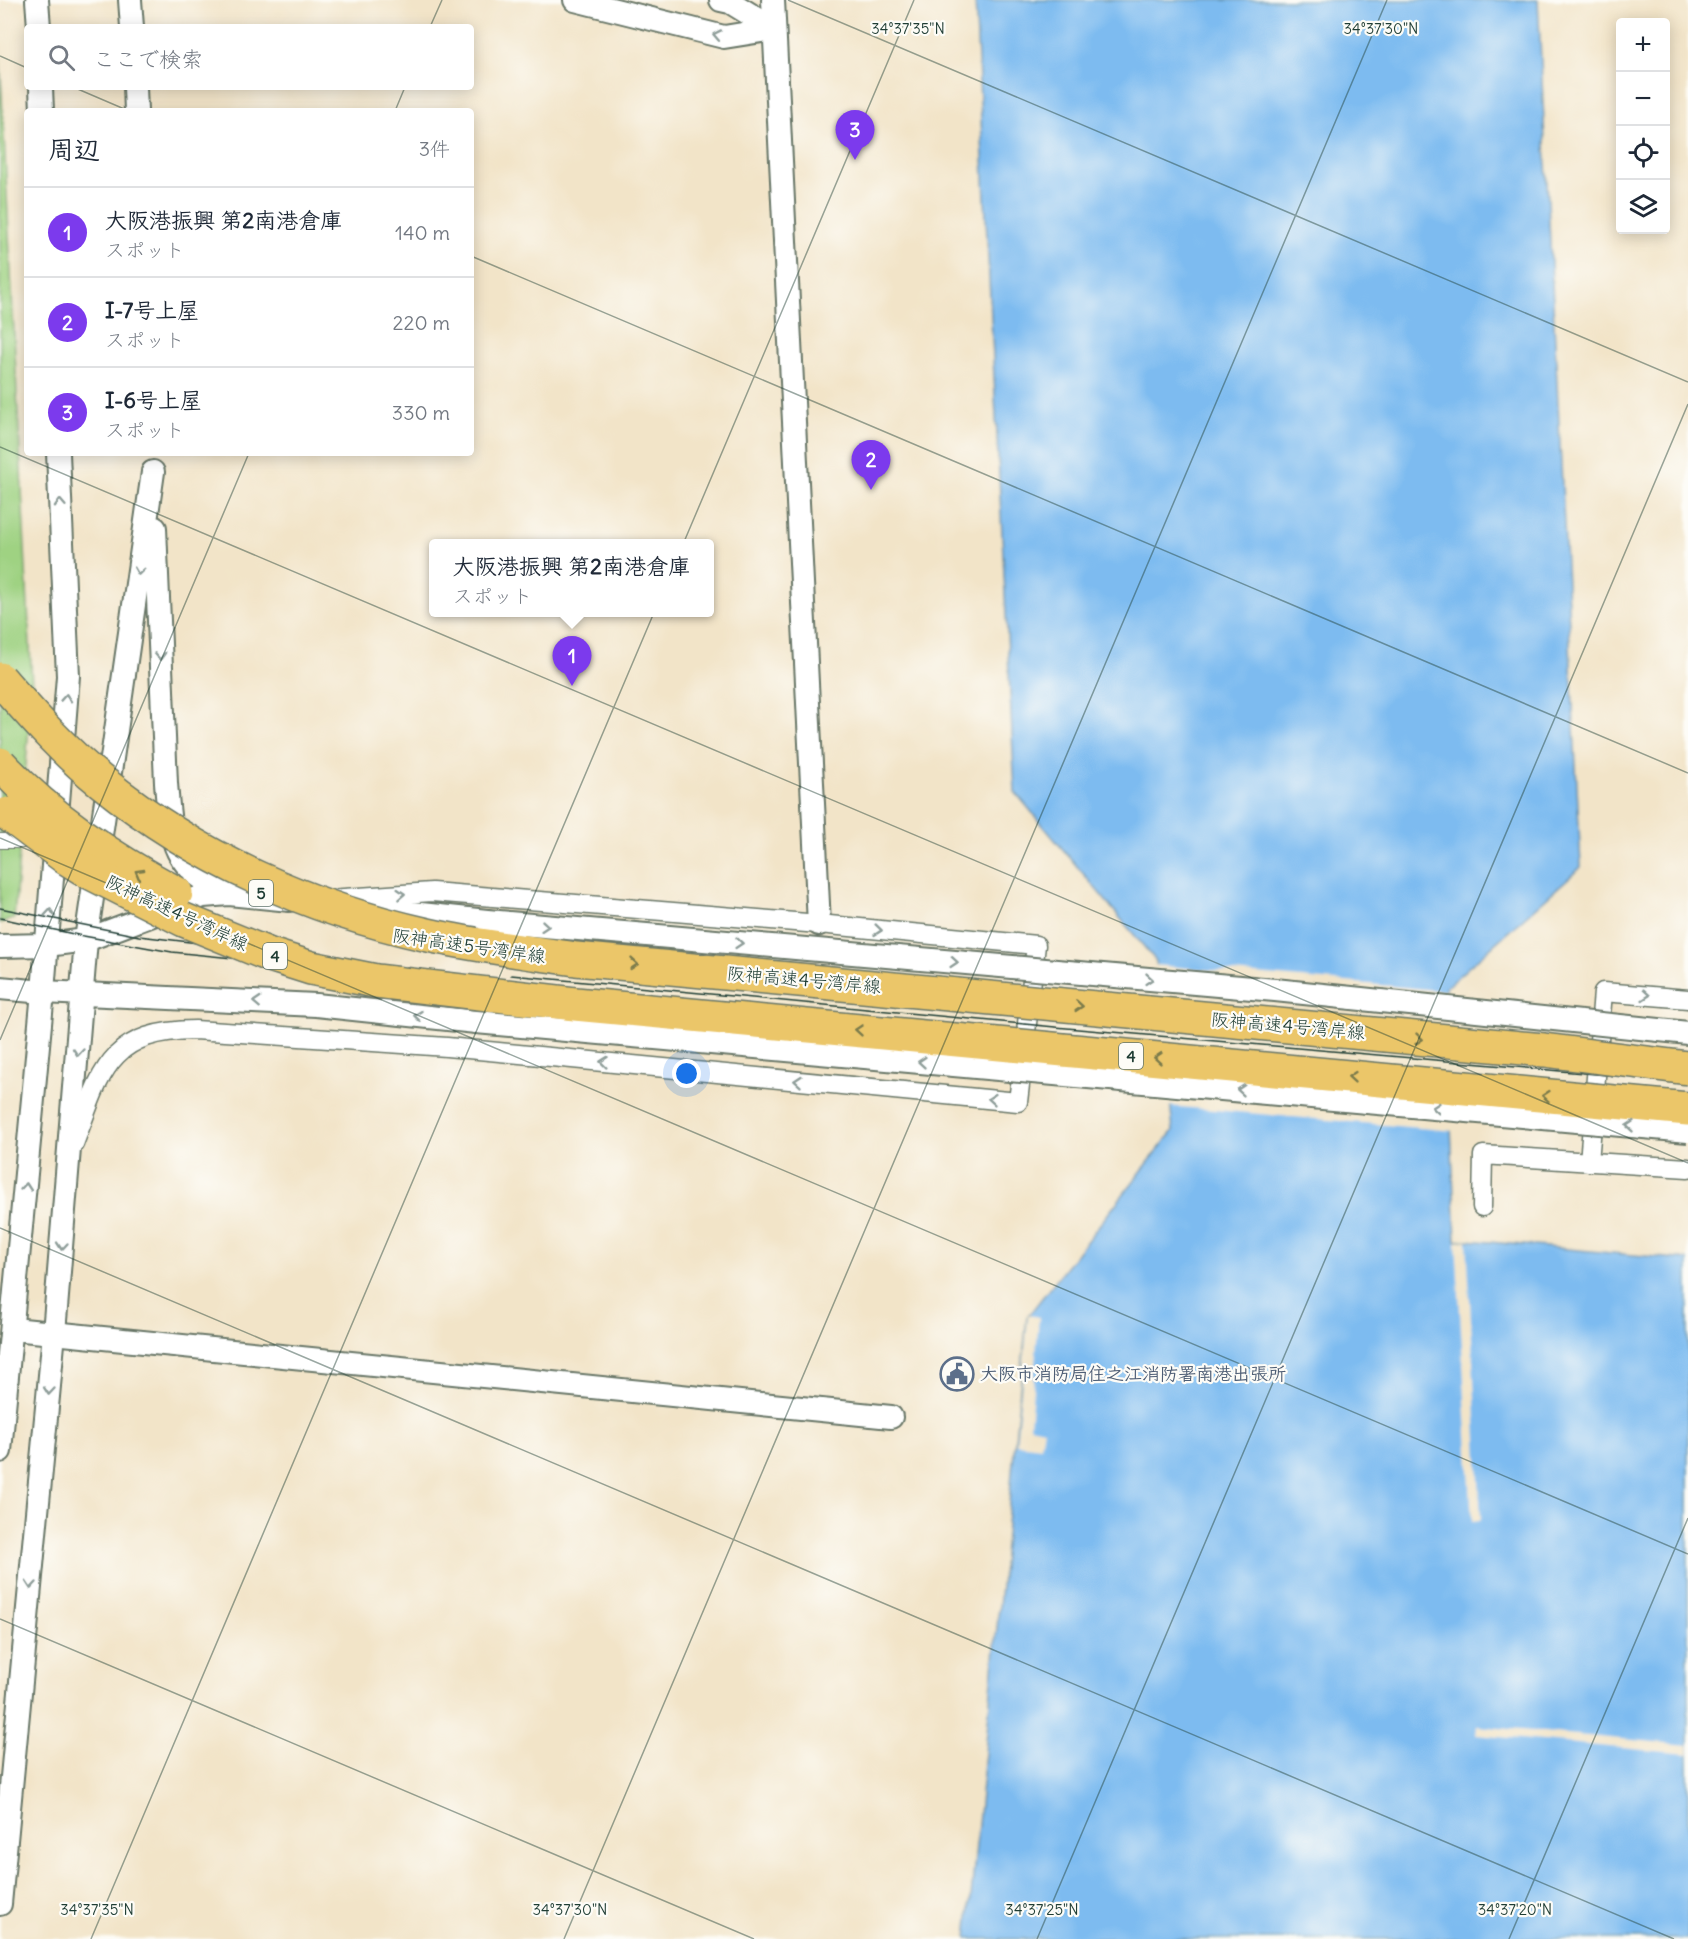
<!DOCTYPE html>
<html lang="ja">
<head>
<meta charset="utf-8">
<style>
	body { margin:0; font-family:Delius,"Klee One",sans-serif; background:#f6f6f7; color:#1f2937 }
	.controls { position:absolute; right:18px; top:18px; display:grid; overflow:hidden; border-radius:6px; box-shadow:0 3px 15px #0003 }
	.controls button { width:54px; height:54px; display:grid; place-items:center; padding:0; border:0; border-bottom:2px solid #e0e1e3; background:#fff; color:#1f2937; font:30px sans-serif }
	.you { position:absolute; left:687px; top:1074px; width:21px; height:21px; margin:-15px; border:4px solid #fff; border-radius:50%; background:#1a73e8; box-shadow:0 0 0 9px #1a73e833 }
	.badge { display:grid; place-items:center; width:39px; height:39px; border-radius:50%; background:#7c3aed; color:#fff; font-size:20px; font-weight:700 }
	.pin { position:absolute; translate:-50% -50px; filter:drop-shadow(0 2px 3px #0008) }
	.pin::after { content:''; position:absolute; top:32px; width:21px; height:18px; background:inherit; clip-path:polygon(0 0,100% 0,50% 100%) }
	.popup { position:absolute; left:429px; top:539px; width:285px; height:78px; box-sizing:border-box; display:grid; place-content:center; border-radius:6px; background:#fff; filter:drop-shadow(0 2px 4px #0005); font-size:20px; white-space:nowrap; color:#747a83 }
	.popup b { font-size:22px; color:#1f2937 }
	.popup::after { content:''; position:absolute; left:50%; top:100%; margin-left:-12px; border:12px solid transparent; border-top-color:#fff }
	.list { margin:0; padding:0; list-style:none }
	h2 { display:flex; justify-content:space-between; align-items:center; height:78px; margin:0; padding:0 24px; font-size:26px }
	h2 small { font-size:20px; font-weight:400; color:#747a83 }
	.list li { display:grid; grid-template-columns:39px 1fr auto; gap:18px; align-items:center; box-sizing:border-box; height:90px; padding:0 24px; border-top:2px solid #e0e1e3 }
	.list b { display:block; font-size:22px; white-space:nowrap }
	.list p { margin:0; font-size:20px; white-space:nowrap; color:#747a83 }
	.list em { font-size:20px; font-style:normal; color:#747a83 }
	.icon { flex:none; width:33px; height:33px; fill:none; stroke:currentColor; stroke-width:2; stroke-linecap:round; stroke-linejoin:round }
	.map { position:relative; flex:none; width:1688px; height:1939px; overflow:hidden }
	.search { position:absolute; background:#fff; box-shadow:0 3px 15px #0003; left:24px; top:24px; width:450px; height:66px; display:flex; align-items:center; gap:15px; box-sizing:border-box; padding:0 21px; border-radius:6px; color:#747a83; font-size:22px }
	.panel { position:absolute; background:#fff; box-shadow:0 3px 15px #0003; left:24px; top:108px; width:450px; height:348px; border-radius:6px }
	.map>svg:first-child { display:block }
</style>
</head>
<body>
<div class="map">
<svg width="1688" height="1939" viewBox="0 0 1688 1939">
	<rect width="100%" height="100%" fill="#fdfcf7"/>
	<filter id="ink" filterUnits="userSpaceOnUse"><feTurbulence type="fractalNoise" baseFrequency=".0167" numOctaves="2"/><feDisplacementMap in="SourceGraphic" scale="12" xChannelSelector="R" yChannelSelector="G"/><feConvolveMatrix kernelMatrix="1 2 1 2 8 2 1 2 1" color-interpolation-filters="sRGB"/></filter>
	<filter id="wash" filterUnits="userSpaceOnUse"><feTurbulence type="fractalNoise" baseFrequency=".008" numOctaves="4" result="noise"/><feDisplacementMap in="SourceGraphic" scale="24" xChannelSelector="R" yChannelSelector="G"/><feGaussianBlur stdDeviation="1.35" result="paint"/><feColorMatrix in="noise" values="0 0 0 0 0 0 0 0 0 0 0 0 0 0 0 0 0 1.4 0 .05"/><feComposite in="paint" operator="in"/></filter>
	<g filter="url(#wash)">
		<rect width="100%" height="100%" fill="#f2e4c8"/>
		<!-- green -->
		<path fill="#9fd282" stroke="#5f885b" stroke-width="1.5" d="M0 57 32 686 14 919 0 923Z"/>
		<!-- water -->
		<path fill="#7dbbf0" stroke="#4e7c92" stroke-width="1.5" d="M975 0H1538L1581 867 1445 988 1456 1241 1467 1240 1688 1260V1939H967L1027 1317 1173 1131 1156 961 1015 792Z"/>
		<!-- pier -->
		<g fill="#f2e4c8">
			<path d="M1154 965 1448 991 1454 1131 1168 1106Z"/>
			<path d="M1467 1240 1481 1520 1472 1521 1456 1242Z"/>
			<path d="M1028 1315 1039 1317 1030 1426 1044 1429 1041 1447 1016 1444Z"/>
			<path d="M1477 1726 1688 1745V1754L1476 1735Z"/>
		</g>
	</g>
	<g filter="url(#ink)">
		<g fill="none" stroke-linecap="round" stroke-linejoin="round">
			<!-- pedestrian casing -->
			<g stroke="#697768" stroke-width="16">
				<path id="pedestrian" d="M0 841H30"/>
			</g>
			<!-- minor casing -->
			<g stroke="#697768" stroke-width="21">
				<g id="minor">
					<path d="M74 1144C101 1074 106 1031 195 1030L447 1047 1018 1102 1036 945 819 924 432 892 329 899"/>
					<path d="M1589 1162 1603 992 1688 999"/>
					<path d="M1482 1207 1483 1155 1688 1168"/>
				</g>
			</g>
			<!-- tertiary casing -->
			<g stroke="#697768" stroke-width="26">
				<g id="tertiary">
					<path d="M37 0 39 27"/>
					<path d="M130 0 132 27"/>
					<path d="M575 0 724 37 774 29"/>
					<path d="M721 0 730 2 774 29"/>
					<path d="M773 0 819 924"/>
					<path d="M41 87 42 111"/>
					<path d="M135 87 136 111"/>
					<path d="M155 528 166 783C171 843 171 866 229 894"/>
					<path d="M373 909 487 921"/>
					<path d="M0 946 47 945 86 940 203 896 229 894 290 900"/>
					<path d="M0 988 43 992 316 1005 476 1022"/>
					<path d="M13 1329 891 1417"/>
					<path d="M0 1451 43 992 68 676 58 453"/>
					<path d="M0 1904 54 1333 86 940 153 472"/>
				</g>
			</g>
			<!-- pedestrian -->
			<use href="#pedestrian" stroke="#fff" stroke-width="14"/>
			<!-- minor -->
			<use href="#minor" stroke="#fff" stroke-width="18"/>
			<!-- tertiary -->
			<use href="#tertiary" stroke="#fff" stroke-width="22"/>
			<!-- tram -->
			<g stroke="#1f3d34" stroke-width="1.5">
				<path d="M0 908 139 936 281 953"/>
				<path d="M0 918 78 935 172 952 1053 1039 1688 1095"/>
				<path d="M511 975 1055 1027 1688 1082"/>
			</g>
			<!-- tertiary-bridge casing -->
			<g stroke="#697768" stroke-width="26" stroke-linecap="butt">
				<g id="tertiary-bridge">
					<path d="M487 921 1275 990 1688 1033"/>
					<path d="M476 1022 1688 1131"/>
				</g>
			</g>
			<!-- motorway-bridge casing -->
			<g stroke="#697768" stroke-width="36" stroke-linecap="butt">
				<g id="motorway-bridge">
					<path d="M0 679C32 715 64 752 102 782 196 858 310 909 428 935 477 946 526 952 576 959L1544 1050 1688 1068"/>
					<path d="M0 764C50 818 111 858 176 893"/>
					<path d="M8 814 65 857 89 872 184 920 270 955 311 968 376 981 575 1004 1688 1109"/>
				</g>
			</g>
			<!-- tertiary-bridge -->
			<use href="#tertiary-bridge" stroke="#fff" stroke-width="22"/>
			<!-- motorway-bridge -->
			<use href="#motorway-bridge" stroke="#ebc669" stroke-width="33"/>
		</g>
		<!-- one-way arrows -->
		<defs><path id="oneway-chevron" d="M-2-3.5L2.5 0L-2 3.5" fill="none" stroke-width="1.6" stroke-linecap="round" stroke-linejoin="round" transform="scale(1.5)"/></defs>
		<g stroke="#8f9e9a">
			<use href="#oneway-chevron" transform="translate(717 35) rotate(-169)"/>
			<use href="#oneway-chevron" transform="translate(60 503) rotate(-93)"/>
			<use href="#oneway-chevron" transform="translate(139 571) rotate(98)"/>
			<use href="#oneway-chevron" transform="translate(160 656) rotate(88)"/>
			<use href="#oneway-chevron" transform="translate(66 698) rotate(-86)"/>
			<use href="#oneway-chevron" transform="translate(401 894) rotate(-4)"/>
			<use href="#oneway-chevron" transform="translate(50 913) rotate(-85)"/>
			<use href="#oneway-chevron" transform="translate(545 926) rotate(5)"/>
			<use href="#oneway-chevron" transform="translate(878 930) rotate(6)"/>
			<use href="#oneway-chevron" transform="translate(739 943) rotate(5)"/>
			<use href="#oneway-chevron" transform="translate(954 962) rotate(5)"/>
			<use href="#oneway-chevron" transform="translate(1149 979) rotate(5)"/>
			<use href="#oneway-chevron" transform="translate(1646 995) rotate(5)"/>
			<use href="#oneway-chevron" transform="translate(257 1002) rotate(-177)"/>
			<use href="#oneway-chevron" transform="translate(418 1016) rotate(-174)"/>
			<use href="#oneway-chevron" transform="translate(78 1052) rotate(95)"/>
			<use href="#oneway-chevron" transform="translate(604 1062) rotate(-174)"/>
			<use href="#oneway-chevron" transform="translate(922 1062) rotate(-175)"/>
			<use href="#oneway-chevron" transform="translate(798 1081) rotate(-175)"/>
			<use href="#oneway-chevron" transform="translate(1241 1090) rotate(-175)"/>
			<use href="#oneway-chevron" transform="translate(992 1099) rotate(-175)"/>
			<use href="#oneway-chevron" transform="translate(1436 1108) rotate(-175)"/>
			<use href="#oneway-chevron" transform="translate(1630 1126) rotate(-175)"/>
			<use href="#oneway-chevron" transform="translate(26 1187) rotate(-85)"/>
			<use href="#oneway-chevron" transform="translate(62 1246) rotate(95)"/>
			<use href="#oneway-chevron" transform="translate(49 1391) rotate(95)"/>
			<use href="#oneway-chevron" transform="translate(31 1585) rotate(95)"/>
		</g>
		<g stroke="#7b7b4c">
			<use href="#oneway-chevron" transform="translate(139 873) rotate(-150)"/>
			<use href="#oneway-chevron" transform="translate(634 964) rotate(5)"/>
			<use href="#oneway-chevron" transform="translate(1079 1006) rotate(5)"/>
			<use href="#oneway-chevron" transform="translate(859 1030) rotate(-175)"/>
			<use href="#oneway-chevron" transform="translate(1419 1039) rotate(5)"/>
			<use href="#oneway-chevron" transform="translate(1158 1058) rotate(-175)"/>
			<use href="#oneway-chevron" transform="translate(1352 1077) rotate(-175)"/>
			<use href="#oneway-chevron" transform="translate(1546 1096) rotate(-175)"/>
		</g>
	</g>
	<!-- ticks -->
	<path fill="none" stroke="#1f3d34" stroke-width="1.5" stroke-opacity="0.45" d="M788 0 1688 382M430 27 442 0M0 56 27 68M73 87 129 111M395 111 405 87M471 256 1688 773M0 447 1688 1163M0 838 1688 1554M0 1040 249 453M0 1228 1674 1939M0 1619 754 1939M91 1939 914 0M564 1939 1387 0M1037 1939 1688 404M1509 1939 1688 1518"/>
	<!-- icons -->
	<defs>
		<g id="civic-ring" transform="scale(1.725)"><circle r="9.5" fill="#fdfcf7" stroke="#5c6f8a" stroke-width="1.5"/><path d="M-.6-6.5H3V-4.5H.6V-3L4-1V1h2V6H-6V1h2V-1L-.6-3ZM-1.2 2.5V6h2.4V2.5Z" fill="#5c6f8a"/></g>
	</defs>
	<g fill-rule="evenodd">
		<use href="#civic-ring" x="957" y="1374"/>
	</g>
	<g text-anchor="middle" stroke-width="4.5" stroke-linejoin="round" paint-order="stroke">
		<!-- shield labels -->
		<g fill="#fdfcf7" stroke="#62766e" stroke-width="1.5">
			<rect x="249" y="880" width="24" height="26" rx="4.5"/>
			<rect x="263" y="943" width="24" height="26" rx="4.5"/>
			<rect x="1119" y="1043" width="24" height="26" rx="4.5"/>
		</g>
		<g font-size="16" font-weight="bold" fill="#1f3d34">
			<text x="261" y="899">5</text>
			<text x="275" y="962">4</text>
			<text x="1131" y="1062">4</text>
		</g>
		<!-- street labels -->
		<g font-size="18" fill="#1f3d34" stroke="#fdfcf7">
			<text transform="translate(177 913) rotate(25)" y="6">阪神高速4号湾岸線</text>
			<text transform="translate(469 946) rotate(8)" y="6">阪神高速5号湾岸線</text>
			<text transform="translate(804 980) rotate(5)" y="6">阪神高速4号湾岸線</text>
			<text transform="translate(1288 1026) rotate(5)" y="6">阪神高速4号湾岸線</text>
		</g>
		<!-- service labels -->
		<g font-size="18" font-weight="bold" fill="#4e5e75" stroke="#fdfcf7" text-anchor="start">
			<text x="980" y="1380">大阪市消防局住之江消防署南港出張所</text>
		</g>
	</g>
	<g font-size="15" text-anchor="middle" fill="#1f3d34" stroke="#fdfcf7" stroke-width="4.5" stroke-linejoin="round" paint-order="stroke">
		<text x="908" y="34">34°37'35"N</text>
		<text x="1381" y="34">34°37'30"N</text>
		<text x="97" y="1915">34°37'35"N</text>
		<text x="570" y="1915">34°37'30"N</text>
		<text x="1042" y="1915">34°37'25"N</text>
		<text x="1515" y="1915">34°37'20"N</text>
	</g>
</svg>
<div class="controls">
<button>+</button>
<button>−</button>
<button><svg class="icon" aria-label="locate" viewBox="0 0 24 24"><circle cx="12" cy="12" r="6"/><path d="M12 2v4M12 18v4M2 12h4M18 12h4"/></svg></button>
<button><svg class="icon" aria-label="layers" viewBox="0 0 24 24"><path d="M12 4l9 5-9 5-9-5zM3 14l9 5 9-5"/></svg></button>
</div>
<div class="you"></div>
<div class="pin badge" style="left:572px;top:686px">1</div>
<div class="popup"><b>大阪港振興 第2南港倉庫</b>スポット</div>
<div class="pin badge" style="left:871px;top:490px">2</div>
<div class="pin badge" style="left:855px;top:160px">3</div>
<div class="search"><svg class="icon" aria-label="search" viewBox="0 0 24 24"><circle cx="10" cy="10" r="6"/><path d="M15 15l6 6"/></svg>ここで検索</div>
<section class="panel">
<h2>周辺<small>3件</small></h2>
<ul class="list">
<li><span class="badge">1</span><div><b>大阪港振興 第2南港倉庫</b><p>スポット</p></div><em>140 m</em></li>
<li><span class="badge">2</span><div><b>I-7号上屋</b><p>スポット</p></div><em>220 m</em></li>
<li><span class="badge">3</span><div><b>I-6号上屋</b><p>スポット</p></div><em>330 m</em></li>
</ul>
</section>
</div>
</body>
</html>
